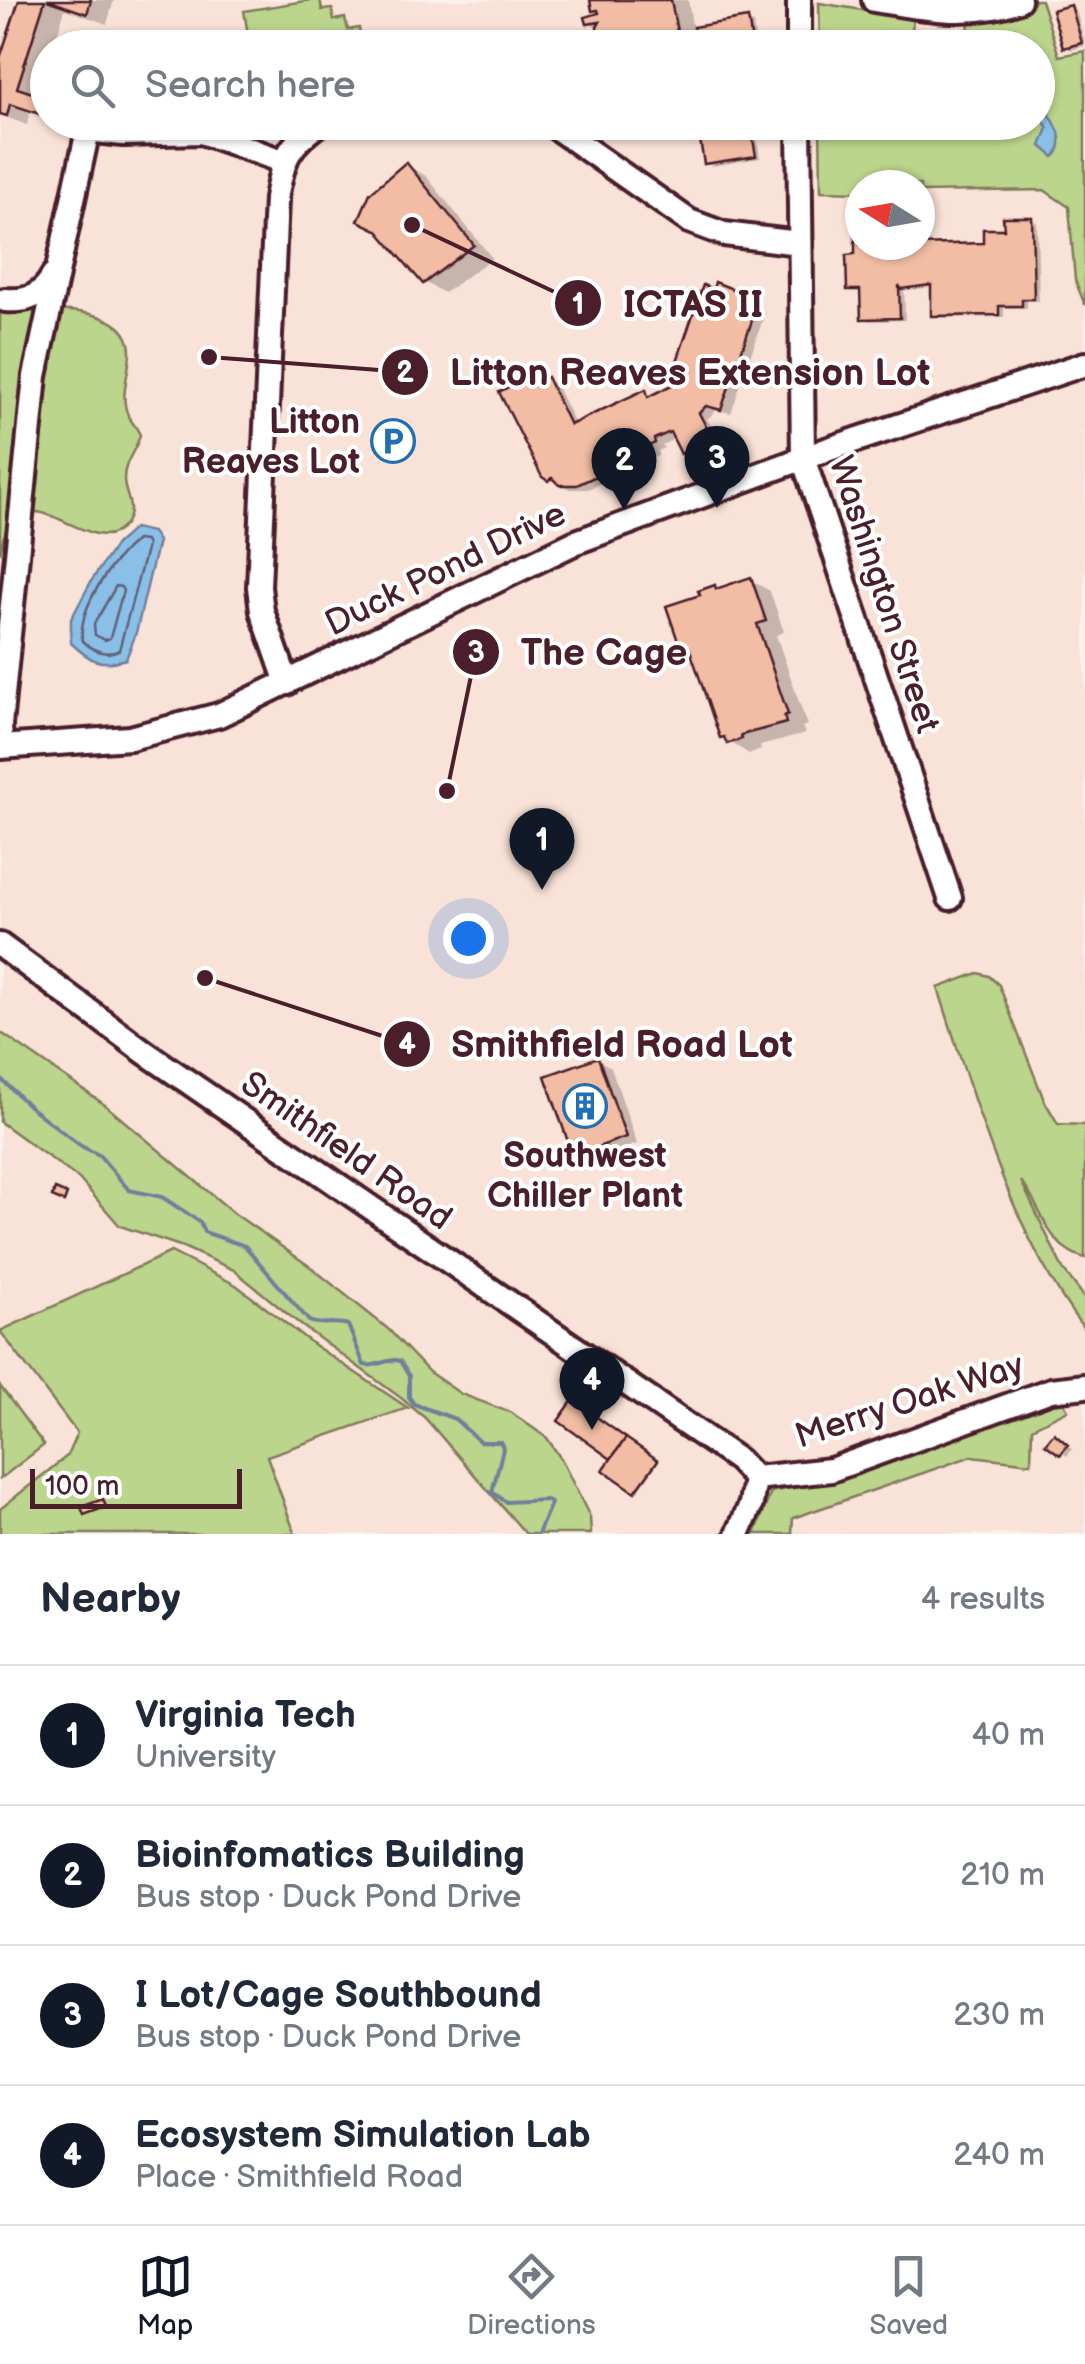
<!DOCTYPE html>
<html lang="en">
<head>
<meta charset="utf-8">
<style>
	body { margin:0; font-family:"Balsamiq Sans",sans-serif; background:#f2f2f3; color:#1f2937 }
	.compass { position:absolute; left:845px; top:170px; width:90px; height:90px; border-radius:50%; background:#fff; box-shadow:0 2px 8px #0004; rotate:281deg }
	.scale { position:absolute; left:30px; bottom:25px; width:212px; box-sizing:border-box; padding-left:10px; border:5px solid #4a1f2b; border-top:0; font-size:28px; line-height:35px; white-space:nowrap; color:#4a1f2b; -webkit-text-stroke:8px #fff; paint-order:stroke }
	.you { position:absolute; left:468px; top:938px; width:35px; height:35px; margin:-25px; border:8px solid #fff; border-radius:50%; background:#1a73e8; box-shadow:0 0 0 15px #1a73e833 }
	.badge { display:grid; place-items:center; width:65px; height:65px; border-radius:50%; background:#111827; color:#fff; font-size:32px; font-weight:700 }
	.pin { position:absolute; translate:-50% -82px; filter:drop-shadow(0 2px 5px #0008) }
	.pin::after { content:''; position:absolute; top:52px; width:35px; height:30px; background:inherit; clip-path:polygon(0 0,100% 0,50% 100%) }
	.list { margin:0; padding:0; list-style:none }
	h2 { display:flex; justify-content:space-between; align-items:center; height:130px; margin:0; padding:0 40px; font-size:42px }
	h2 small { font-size:32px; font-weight:400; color:#747a83 }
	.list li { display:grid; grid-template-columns:65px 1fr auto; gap:30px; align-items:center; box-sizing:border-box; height:140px; padding:0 40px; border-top:2px solid #e0e1e3 }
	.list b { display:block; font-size:38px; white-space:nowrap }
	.list p { margin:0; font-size:32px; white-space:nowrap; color:#747a83 }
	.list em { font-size:32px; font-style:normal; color:#747a83 }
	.icon { flex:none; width:55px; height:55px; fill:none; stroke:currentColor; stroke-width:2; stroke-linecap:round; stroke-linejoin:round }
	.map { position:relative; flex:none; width:1085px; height:1534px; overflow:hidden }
	.search { position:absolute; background:#fff; box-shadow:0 2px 8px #0004; left:30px; right:30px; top:30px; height:110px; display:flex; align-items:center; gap:25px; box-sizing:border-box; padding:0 35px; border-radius:55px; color:#747a83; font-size:38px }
	.sheet { height:690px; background:#fff }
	nav { display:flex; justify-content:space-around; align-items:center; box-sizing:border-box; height:140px; border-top:2px solid #e0e1e3; background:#fff; font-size:28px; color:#747a83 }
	nav a { display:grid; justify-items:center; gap:5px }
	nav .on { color:#111827 }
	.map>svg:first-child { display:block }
</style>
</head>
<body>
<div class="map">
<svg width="1085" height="1534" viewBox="0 0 1085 1534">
	<rect width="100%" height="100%" fill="#fcf2ed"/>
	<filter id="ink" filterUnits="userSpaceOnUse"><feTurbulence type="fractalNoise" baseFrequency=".01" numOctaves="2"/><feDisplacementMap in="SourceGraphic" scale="20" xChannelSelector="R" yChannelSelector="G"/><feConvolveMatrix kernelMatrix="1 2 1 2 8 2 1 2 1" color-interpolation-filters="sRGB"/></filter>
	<g filter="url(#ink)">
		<!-- built -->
		<path fill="#f9e2d7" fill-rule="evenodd" d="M0 0H1085V1534H0ZM48 48H1038V122H48ZM860 185H920V245H860Z"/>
		<!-- green -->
		<g fill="#bbd58c" stroke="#827a5c" stroke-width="2.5">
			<path d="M311 0H320L322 10 332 9 334 20 345 18 348 30 359 28 362 47H275L273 40 250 46 244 11Z"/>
			<path d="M1036 0H1041L1059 56 1085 51V305L1075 280 1069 207 1044 190 920 192V185H860V192L821 191 820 123 1038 122V48L820 47 819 3 913 18 912 31 966 38 970 20Z"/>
			<path d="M0 311C35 311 130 300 130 352 130 371 119 396 128 415 131 422 137 427 140 435 136 451 124 461 124 479 124 496 137 507 125 524 95 569 16 454 0 553Z"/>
			<path d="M978 973 989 976 999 985 1044 1100 1058 1124 1085 1125V1258C1046 1248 1042 1206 1021 1181L1063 1269 1085 1298V1330C1013 1237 974 1099 938 988Z"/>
			<path d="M0 1032 105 1105 235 1214 312 1268 388 1329 429 1372 461 1394 512 1413 547 1438 561 1459 590 1517 591 1534H526L425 1418 401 1398 301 1325 234 1270 183 1247 120 1226 79 1179 0 1122Z"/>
			<path d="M171 1252 236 1285 314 1345 408 1408 267 1456 295 1534H0V1509L67 1456 77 1433 0 1331Z"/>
			<path d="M0 1386 44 1445 0 1479Z"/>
			<path d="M1060 1396 1068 1410 1032 1428 1031 1463 972 1456 793 1518 792 1534H755L771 1492 846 1475Z"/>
		</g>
		<!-- water -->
		<g fill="#8ac0e8" stroke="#70809c" stroke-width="2.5">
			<path d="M1038 94C1047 114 1072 137 1054 157L1041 146 1048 128 1038 113Z"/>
			<path d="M134 528 152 532 158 541 136 633 126 659C101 667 90 661 71 643V619L92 580 116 544Z"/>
		</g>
		<!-- shadow -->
		<g fill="#0003">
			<path d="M21 0H114L107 24 65 9 53 48H48V64L37 97 48 100V119L30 113 27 125 0 115V72Z"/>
			<path d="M593 0H688L693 30 747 21 753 24 757 48H603L600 29 589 23 603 15 594 10Z"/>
			<path d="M1070 7 1076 11 1085 41V46L1071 50 1065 46Z"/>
			<path d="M700 122H755L760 158 712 166 706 163Z"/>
			<path d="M406 165 426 176 492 258 444 293 424 282Z"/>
			<path d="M860 218V245H891V248L986 245 1032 219 1037 223 1039 301H1027V308H1004V317L939 318 934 314 933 287 909 290 904 287 905 320 869 321 863 318V292L850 289 858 257Z"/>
			<path d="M744 296 754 301 752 307 765 313 731 413 717 410 707 419 720 443 692 457 683 452 676 438 662 445 664 448 658 451V456L588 489H570L544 475 528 380 537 386 547 380 556 385 576 426 646 392 654 397 678 385Z"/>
			<path d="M750 580 770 591 784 632 776 635 807 725 802 727 805 734 760 746 761 750 749 754 722 737 694 654 683 648 703 596 715 588 720 590Z"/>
			<path d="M598 1060 611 1067 637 1144 588 1162 575 1154Z"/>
			<path d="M1060 1440 1072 1449 1067 1456 1049 1443Z"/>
			<path d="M643 1452 658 1463 638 1491 607 1469Z"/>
		</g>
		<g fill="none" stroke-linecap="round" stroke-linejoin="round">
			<!-- shore -->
			<g stroke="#645f77" stroke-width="2.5">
				<path d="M136 540 145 541 147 546 119 650C105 657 92 650 82 640 78 607 112 561 136 540Z"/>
				<path d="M116 586 121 587 123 591 110 638 105 640 95 635 94 624Z"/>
			</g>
			<!-- stream -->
			<g stroke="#70809c" stroke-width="4">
				<path d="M1017 44 1023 48"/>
				<path d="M0 1078 30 1107 81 1146 99 1155 129 1190 162 1197 200 1222 204 1232 245 1246 309 1321C322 1327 335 1320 348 1325L364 1365C377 1368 388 1357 400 1361L409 1376V1397L414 1404 455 1419 480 1442H501L503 1449 492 1492 506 1502 546 1500 551 1503 538 1534"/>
			</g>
		</g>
		<!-- building -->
		<g fill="#f2bda4" stroke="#4a1f2b" stroke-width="2.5">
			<path d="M19 0H45L17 88 48 98 43 115 10 104 7 116 0 114V58Z"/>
			<path d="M47 0H91L87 14Z"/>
			<path d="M590 0H671L678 37 601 48 597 27 600 22 587 24 585 17 599 13 598 10 592 11Z"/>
			<path d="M1071 5 1082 43 1063 48 1052 10Z"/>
			<path d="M748 18 753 48H697L693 27Z"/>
			<path d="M274 40 275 48H260V42Z"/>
			<path d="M697 122H750L756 156 704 164Z"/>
			<path d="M406 162 474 245 423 284 377 230 358 221 370 193Z"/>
			<path d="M855 216H860V245L886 246 983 243V229H1004L1003 217H1032L1034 299H1022V306H999V315L931 316V285L901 289 899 285 900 318 861 319 860 290H847L846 255 855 254Z"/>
			<path d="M715 282 745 294 743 302 757 306 721 410 706 406 699 413 712 438 681 454 670 432 654 439 655 443 649 446 650 451 577 485H559L552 478 548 481 542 477 499 392 528 377 532 386 547 377 570 425 646 389 648 397 676 383 677 379 672 376 703 285 713 289Z"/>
			<path d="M751 577 766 621 757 624 788 714 784 716 786 723 741 735 742 739 727 744 724 737 720 738 689 647 681 650 666 606 700 595 698 591 715 585 716 589Z"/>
			<path d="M598 1057 626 1137 573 1156 545 1076Z"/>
			<path d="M55 1189 67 1194 64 1202 52 1197Z"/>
			<path d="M573 1400 626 1438 611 1459 558 1421Z"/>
			<path d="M1054 1433 1068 1445 1060 1455 1045 1444Z"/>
			<path d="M626 1438 658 1460 635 1492 603 1470Z"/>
			<path d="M103 1499 106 1507 84 1515 81 1507Z"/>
		</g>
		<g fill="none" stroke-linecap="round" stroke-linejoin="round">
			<!-- minor casing -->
			<g stroke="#4a1f2b" stroke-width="30">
				<g id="minor">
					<path d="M799 0V48"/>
					<path d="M874 0C922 8 972 18 1019 0"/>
					<path d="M548 122 689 221 724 234 799 243"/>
					<path d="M799 122 803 458 950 898"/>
					<path d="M5 300C27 302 42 296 53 276"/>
					<path d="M287 683 262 611 259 587 276 199C283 159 287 145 322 122"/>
					<path d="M0 747 130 738 219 715 576 542 826 450 1085 364"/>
					<path d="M1 747 0 725 35 376 88 130 123 134 201 132 282 161"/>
					<path d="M0 945 146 1053 738 1460 755 1478 751 1504 738 1534"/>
					<path d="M755 1478 831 1470 1051 1390 1085 1386"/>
				</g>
			</g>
			<!-- minor -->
			<use href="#minor" stroke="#fff" stroke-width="22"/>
		</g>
	</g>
	<!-- icons -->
	<defs>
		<g id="parking-ring" transform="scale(2.25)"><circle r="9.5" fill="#fff" stroke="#1f6fb2" stroke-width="1.5"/><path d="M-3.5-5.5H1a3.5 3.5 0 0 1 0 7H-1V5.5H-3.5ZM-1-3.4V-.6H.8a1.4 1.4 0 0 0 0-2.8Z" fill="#1f6fb2"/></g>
		<g id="building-ring" transform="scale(2.25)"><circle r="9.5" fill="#fff" stroke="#1f6fb2" stroke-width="1.5"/><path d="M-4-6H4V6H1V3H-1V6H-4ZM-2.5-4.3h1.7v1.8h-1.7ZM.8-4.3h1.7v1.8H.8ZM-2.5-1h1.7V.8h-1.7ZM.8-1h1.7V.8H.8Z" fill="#1f6fb2"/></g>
	</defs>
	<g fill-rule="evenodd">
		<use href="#parking-ring" x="393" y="441"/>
		<use href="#building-ring" x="585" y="1106"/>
	</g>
	<g text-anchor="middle" stroke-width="8" stroke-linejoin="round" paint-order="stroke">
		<!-- poi labels -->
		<g font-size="35" font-weight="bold" fill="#4a1f2b" stroke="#fff" text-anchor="end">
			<text x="360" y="433">Litton<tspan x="360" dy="40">Reaves Lot</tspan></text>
			<text x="585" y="1167" text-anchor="middle">Southwest<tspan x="585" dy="40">Chiller Plant</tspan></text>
		</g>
		<!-- street labels -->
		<g font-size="35" fill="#4a1f2b" stroke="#fff">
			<text transform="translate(445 568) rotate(-26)" y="12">Duck Pond Drive</text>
			<text transform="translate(885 594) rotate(72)" y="12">Washington Street</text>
			<text transform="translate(347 1150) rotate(35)" y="12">Smithfield Road</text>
			<text transform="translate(909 1400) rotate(-18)" y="12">Merry Oak Way</text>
		</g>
	</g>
	<!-- callouts -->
	<path fill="none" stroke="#4a1f2b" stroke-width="4" d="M412 225L578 303M209 357L405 372M447 791L476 652M205 978L407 1044"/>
	<g fill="#4a1f2b" stroke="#fff" stroke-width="4">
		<circle cx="412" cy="225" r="10"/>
		<circle cx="209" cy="357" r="10"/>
		<circle cx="447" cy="791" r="10"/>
		<circle cx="205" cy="978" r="10"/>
		<circle cx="578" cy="303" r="25"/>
		<circle cx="405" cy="372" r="25"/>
		<circle cx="476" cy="652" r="25"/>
		<circle cx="407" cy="1044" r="25"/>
	</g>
	<g font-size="30" text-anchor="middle" font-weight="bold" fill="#fff">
		<text x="578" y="314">1</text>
		<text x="405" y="382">2</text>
		<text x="476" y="662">3</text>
		<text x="407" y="1054">4</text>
	</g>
	<g font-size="38" text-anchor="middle" font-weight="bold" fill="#4a1f2b" stroke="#fff" stroke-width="8" stroke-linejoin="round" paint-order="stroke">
		<text x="693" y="317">ICTAS II</text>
		<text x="690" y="385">Litton Reaves Extension Lot</text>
		<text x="604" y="665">The Cage</text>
		<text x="622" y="1057">Smithfield Road Lot</text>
	</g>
</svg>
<svg class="compass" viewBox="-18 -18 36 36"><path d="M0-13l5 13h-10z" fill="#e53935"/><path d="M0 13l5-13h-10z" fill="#747a83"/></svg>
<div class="scale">100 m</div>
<div class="you"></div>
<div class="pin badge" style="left:542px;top:890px">1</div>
<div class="pin badge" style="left:624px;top:510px">2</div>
<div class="pin badge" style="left:717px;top:508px">3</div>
<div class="pin badge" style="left:592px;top:1430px">4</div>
<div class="search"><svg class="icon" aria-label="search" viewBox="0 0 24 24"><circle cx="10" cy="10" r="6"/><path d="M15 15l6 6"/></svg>Search here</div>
</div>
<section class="sheet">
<h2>Nearby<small>4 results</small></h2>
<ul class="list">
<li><span class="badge">1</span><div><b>Virginia Tech</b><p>University</p></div><em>40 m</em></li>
<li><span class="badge">2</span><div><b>Bioinfomatics Building</b><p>Bus stop · Duck Pond Drive</p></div><em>210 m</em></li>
<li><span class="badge">3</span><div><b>I Lot/Cage Southbound</b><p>Bus stop · Duck Pond Drive</p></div><em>230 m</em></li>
<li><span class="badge">4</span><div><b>Ecosystem Simulation Lab</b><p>Place · Smithfield Road</p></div><em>240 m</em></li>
</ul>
</section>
<nav>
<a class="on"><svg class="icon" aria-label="map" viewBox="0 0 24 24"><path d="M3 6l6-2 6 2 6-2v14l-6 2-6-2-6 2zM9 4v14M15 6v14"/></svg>Map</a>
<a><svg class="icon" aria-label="directions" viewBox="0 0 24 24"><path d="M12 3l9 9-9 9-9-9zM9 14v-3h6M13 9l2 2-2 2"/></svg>Directions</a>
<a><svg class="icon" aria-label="saved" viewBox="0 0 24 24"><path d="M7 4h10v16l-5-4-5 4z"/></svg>Saved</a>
</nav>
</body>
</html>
